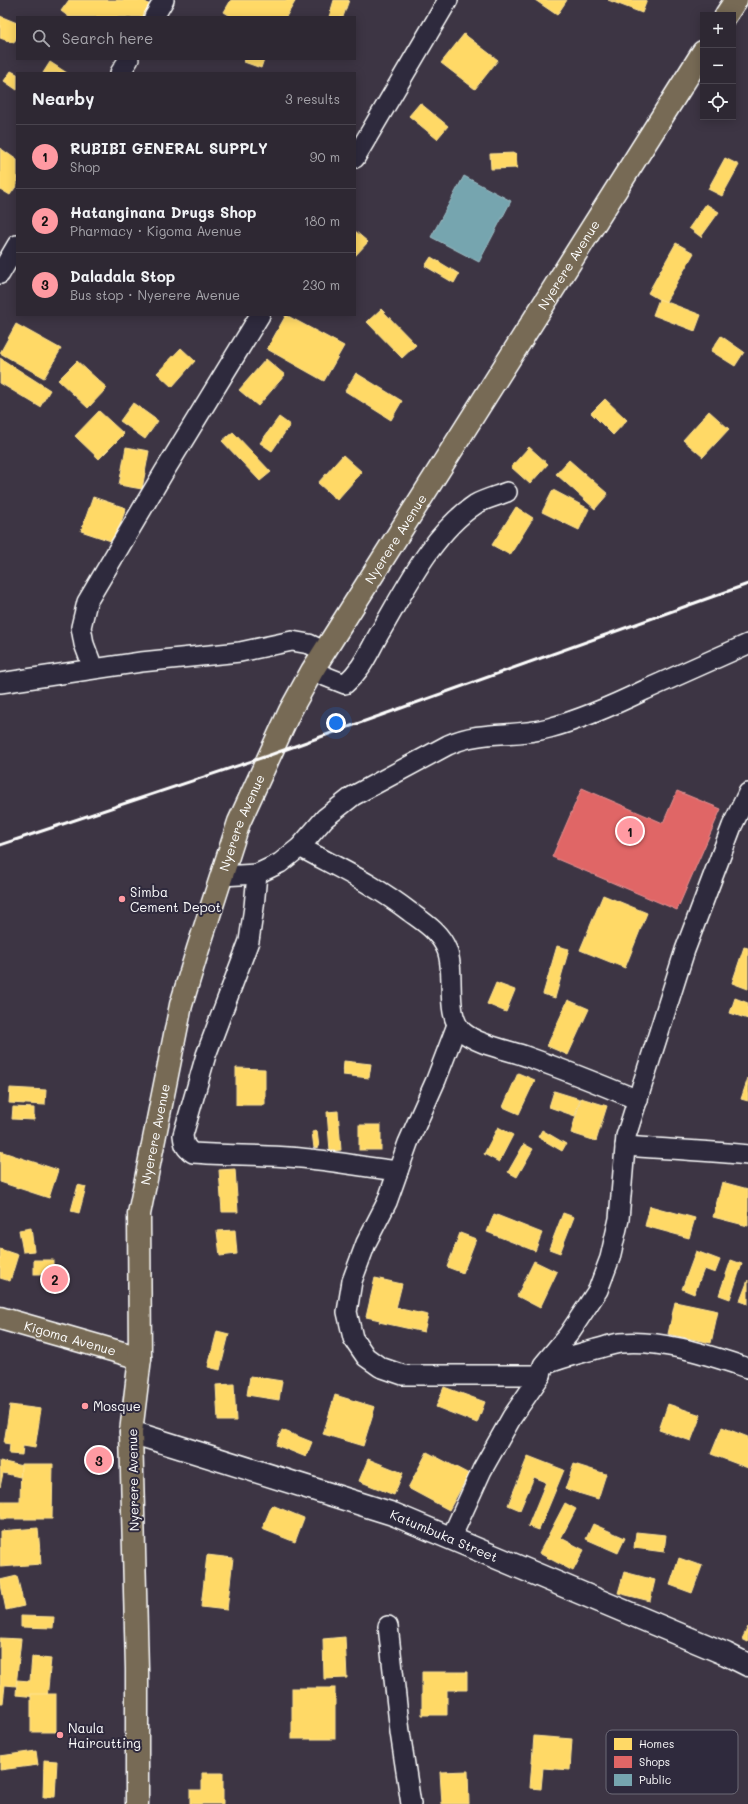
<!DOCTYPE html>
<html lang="en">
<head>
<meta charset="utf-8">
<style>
	body { margin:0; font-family:Mali,sans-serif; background:#36303b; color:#f1f3f6 }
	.controls { position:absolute; right:12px; top:12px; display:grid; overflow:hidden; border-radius:0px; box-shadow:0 2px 10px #0003 }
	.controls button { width:36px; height:36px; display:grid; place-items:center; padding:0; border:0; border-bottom:1px solid #49444e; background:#2e2833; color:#f1f3f6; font:20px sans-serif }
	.you { position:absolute; left:336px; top:723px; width:14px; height:14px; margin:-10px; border:3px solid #fff; border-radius:50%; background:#1a73e8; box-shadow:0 0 0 6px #1a73e833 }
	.badge { display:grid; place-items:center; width:26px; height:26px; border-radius:50%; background:#ff9aa2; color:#111; font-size:13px; font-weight:700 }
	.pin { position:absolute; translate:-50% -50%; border:2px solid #fff; box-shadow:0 1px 4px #0006 }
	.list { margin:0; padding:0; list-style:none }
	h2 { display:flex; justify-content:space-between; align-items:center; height:52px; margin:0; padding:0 16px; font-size:17px }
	h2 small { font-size:13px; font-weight:400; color:#a7a6ac }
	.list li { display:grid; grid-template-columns:26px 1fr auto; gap:12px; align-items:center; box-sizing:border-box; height:64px; padding:0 16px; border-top:1px solid #49444e }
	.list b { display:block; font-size:15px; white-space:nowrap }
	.list p { margin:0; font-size:13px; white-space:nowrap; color:#a7a6ac }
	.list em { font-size:13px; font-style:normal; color:#a7a6ac }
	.icon { flex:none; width:22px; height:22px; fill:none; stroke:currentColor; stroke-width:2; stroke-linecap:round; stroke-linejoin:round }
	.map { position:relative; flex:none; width:748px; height:1804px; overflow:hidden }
	.search { position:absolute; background:#2e2833; box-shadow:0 2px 10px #0003; left:16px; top:16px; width:340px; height:44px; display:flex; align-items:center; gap:10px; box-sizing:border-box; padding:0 14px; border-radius:0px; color:#a7a6ac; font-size:15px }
	.panel { position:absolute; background:#2e2833; box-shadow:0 2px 10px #0003; left:16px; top:72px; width:340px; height:244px; border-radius:0px }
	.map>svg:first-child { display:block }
</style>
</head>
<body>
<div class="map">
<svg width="748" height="1804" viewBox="0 0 748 1804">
	<rect width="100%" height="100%" fill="#3d3544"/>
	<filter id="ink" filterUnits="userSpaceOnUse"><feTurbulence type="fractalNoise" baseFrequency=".025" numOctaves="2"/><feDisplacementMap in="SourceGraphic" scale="8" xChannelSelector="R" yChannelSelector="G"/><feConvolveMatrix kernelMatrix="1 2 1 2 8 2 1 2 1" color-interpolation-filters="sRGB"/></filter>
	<g filter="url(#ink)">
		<!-- homes -->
		<g fill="#ffd966" stroke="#ffe494">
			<path d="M69 0H143L154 8 148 17H69L61 11Z"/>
			<path d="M231 0H296L286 17H232L224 12Z"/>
			<path d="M334 0H349L343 17H329Z"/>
			<path d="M535 0H567L557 15Z"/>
			<path d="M608 0H647L642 13Z"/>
			<path d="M0 16 17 23V36L14 43 0 38Z"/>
			<path d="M464 34 498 60 475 89 441 63Z"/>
			<path d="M245 59H264L261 68 244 62Z"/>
			<path d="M50 62 67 73H43Z"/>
			<path d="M11 71 17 74V90L4 81Z"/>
			<path d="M420 103 448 126 437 139 409 116Z"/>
			<path d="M0 148 17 160V185L10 195 0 189Z"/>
			<path d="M516 153 517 168 491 169 490 154Z"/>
			<path d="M725 158 739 165 722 196 708 189Z"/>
			<path d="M706 204 719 212 701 237 689 228Z"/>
			<path d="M355 231 368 242 355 256Z"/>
			<path d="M676 243 694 253 665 303 648 293Z"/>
			<path d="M431 257 459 274 454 283 425 266Z"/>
			<path d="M659 299 701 315 695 331 653 315Z"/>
			<path d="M381 309 416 345 402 358 367 322Z"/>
			<path d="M286 315 344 346 324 381 267 349Z"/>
			<path d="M16 324 61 349 44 378 0 353Z"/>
			<path d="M721 336 744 352 735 366 711 351Z"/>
			<path d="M181 348 195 361 172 387 157 373Z"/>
			<path d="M0 358 50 390 40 407 0 383Z"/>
			<path d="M266 359 285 375 258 406 239 390Z"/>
			<path d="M77 361 107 388 88 408 58 380Z"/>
			<path d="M356 373 402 401 391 420 345 391Z"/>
			<path d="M605 399 627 420 613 435 591 413Z"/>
			<path d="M133 403 158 421 145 439 120 421Z"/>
			<path d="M99 411 124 434 99 459 75 436Z"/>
			<path d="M709 411 729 429 703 457 683 440Z"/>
			<path d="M279 417 290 425 272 451 260 443Z"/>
			<path d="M233 432 271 472 260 481 222 441Z"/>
			<path d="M126 447 149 451 142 489 119 485Z"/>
			<path d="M529 447 548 464 530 484 511 467Z"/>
			<path d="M343 455 362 472 337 500 318 483Z"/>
			<path d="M569 460 608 494 595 509 556 474Z"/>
			<path d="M553 490 589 509 579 530 542 512Z"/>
			<path d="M93 497 126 508 114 542 81 531Z"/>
			<path d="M516 507 533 518 510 555 492 545Z"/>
			<path d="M603 895 647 913 625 968 580 950Z"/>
			<path d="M557 946 569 949 555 998 543 994Z"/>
			<path d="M744 947 748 948V989L732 983Z"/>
			<path d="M496 983 515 990 506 1012 487 1004Z"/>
			<path d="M735 998 748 1003V1019L730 1013Z"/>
			<path d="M568 1000 589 1009 568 1055 547 1046Z"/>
			<path d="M344 1061 371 1064 369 1078 343 1075Z"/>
			<path d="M236 1068 265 1069V1105H236Z"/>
			<path d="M518 1073 535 1080 519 1114 503 1107Z"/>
			<path d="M748 1078V1101L741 1099Z"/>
			<path d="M10 1088 46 1090 45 1105 9 1103Z"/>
			<path d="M554 1091 580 1099 575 1116 549 1107Z"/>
			<path d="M581 1098 607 1106 596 1141 571 1133Z"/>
			<path d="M13 1107 34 1108V1120L12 1119Z"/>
			<path d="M338 1111 341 1150 330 1151 327 1112Z"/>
			<rect x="359" y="1125" width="22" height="25"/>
			<path d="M498 1127 513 1135 499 1162 484 1154Z"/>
			<path d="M542 1130 566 1144 562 1151 538 1137Z"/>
			<path d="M317 1131 319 1147 314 1148 312 1132Z"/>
			<path d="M524 1144 533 1149 517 1177 508 1172Z"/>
			<path d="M0 1151 58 1170 49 1198 0 1182Z"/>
			<path d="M235 1169 238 1212H222L219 1170Z"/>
			<path d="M722 1182 748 1189V1226L713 1217Z"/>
			<path d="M78 1185 86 1187 79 1213 71 1211Z"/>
			<path d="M650 1206 695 1218 689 1238 645 1226Z"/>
			<path d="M563 1213 574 1217 560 1253 549 1249Z"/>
			<path d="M494 1214 542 1233 535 1251 487 1232Z"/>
			<path d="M31 1228 34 1251 23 1252 19 1230Z"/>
			<path d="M235 1230 237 1254 220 1256 217 1231Z"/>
			<path d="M460 1233 476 1239 463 1273 447 1267Z"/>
			<path d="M0 1249 18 1255 10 1281 0 1278Z"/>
			<path d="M696 1251 720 1260 715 1273 704 1269 694 1294 682 1289Z"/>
			<rect x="34" y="1260" width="19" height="14"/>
			<path d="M731 1260 742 1264 730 1299 719 1295Z"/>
			<path d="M534 1261 557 1272 540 1308 517 1296Z"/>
			<path d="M375 1278 402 1284 396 1308 428 1315 424 1332 379 1322 380 1320 366 1317Z"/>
			<path d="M748 1280V1304L740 1301Z"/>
			<path d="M675 1302 718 1311 711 1343 668 1334Z"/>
			<path d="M217 1331 229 1334 220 1370 208 1367Z"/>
			<path d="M250 1376 282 1381 279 1400 247 1395Z"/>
			<path d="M234 1384 236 1421H218L216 1385Z"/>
			<path d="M444 1387 485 1402 477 1423 436 1407Z"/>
			<path d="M335 1395 375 1407 363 1446 323 1434Z"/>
			<path d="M668 1404 701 1415 691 1441 659 1430Z"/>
			<path d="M10 1405 41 1409 35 1448 23 1446 22 1455 9 1454 10 1444 4 1443Z"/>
			<path d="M722 1427 748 1437V1468L711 1454Z"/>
			<path d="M282 1430 312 1442 306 1457 276 1445Z"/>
			<path d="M427 1452 469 1474 449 1510 408 1488Z"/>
			<path d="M528 1456 564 1470 539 1530 528 1526 546 1482 534 1477 520 1510 508 1505Z"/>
			<path d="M368 1459 403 1473 394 1495 359 1481Z"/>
			<path d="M0 1461 22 1466 20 1477 3 1473 0 1487Z"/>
			<path d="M21 1464H53L52 1519H0V1501H20Z"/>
			<path d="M574 1464 606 1474 598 1499 565 1489Z"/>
			<path d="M565 1503 576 1509 561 1538 584 1550 573 1571 539 1553Z"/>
			<path d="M272 1505 304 1518 295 1542 262 1529Z"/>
			<path d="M593 1524 625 1538 618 1553 586 1539Z"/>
			<path d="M38 1528 41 1564 0 1567V1531Z"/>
			<path d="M636 1532 666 1535 664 1552 634 1548Z"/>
			<path d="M207 1555 233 1558 227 1610 201 1607Z"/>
			<path d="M679 1558 702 1566 692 1593 670 1585Z"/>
			<path d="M624 1572 655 1580 650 1601 618 1593Z"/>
			<path d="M17 1576 24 1606 6 1610 0 1580Z"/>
			<path d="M21 1616 54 1617 53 1628 21 1627Z"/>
			<path d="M748 1627V1642L742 1639Z"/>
			<path d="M345 1637 347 1678 324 1679 323 1639Z"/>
			<path d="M0 1638 21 1639 16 1686 5 1685 3 1703H0Z"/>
			<path d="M32 1657 51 1659 47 1698 16 1695 17 1680 30 1681Z"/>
			<path d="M422 1672H467V1690H447V1715H422Z"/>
			<rect x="292" y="1688" width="43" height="51"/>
			<rect x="31" y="1694" width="25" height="38"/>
			<path d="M534 1736 572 1739 570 1770 543 1768 541 1789 530 1788Z"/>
			<path d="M36 1751 38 1765 0 1770V1756Z"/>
			<path d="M44 1760 57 1761 55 1797H43Z"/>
			<path d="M468 1771 469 1804H442L440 1772Z"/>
			<path d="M202 1773H223V1804H190V1790H202Z"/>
		</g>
		<!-- shops -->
		<path fill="#e06666" stroke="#e99494" d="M582 788 663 823 677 791 721 809 677 910 552 857Z"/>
		<!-- public -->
		<path fill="#76a5af" stroke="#9fc0c7" d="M464 176 511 201 479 262 431 237Z"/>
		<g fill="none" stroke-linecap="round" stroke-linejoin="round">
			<!-- minor casing -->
			<g stroke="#fff" stroke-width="22">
				<g id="minor">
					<path d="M154 17 164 0"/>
					<path d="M120 73 129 59"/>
					<path d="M355 158 448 0"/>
					<path d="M0 274 17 245"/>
					<path d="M93 668 84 644 81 627 87 602 164 472 260 315"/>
					<path d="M312 671 345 684C363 668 367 655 379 634 405 590 432 533 476 504 485 499 497 496 507 492"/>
					<path d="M0 683 141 662 240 652 292 641 309 644 324 651"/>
					<path d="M300 847C340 869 374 884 410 912 425 923 440 932 447 950 456 974 444 1015 463 1032 478 1045 509 1050 528 1057 565 1070 602 1085 638 1100"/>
					<path d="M257 874 254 907 249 941 206 1055 183 1135C184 1144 185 1148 193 1153 232 1156 271 1154 310 1159 340 1162 369 1168 398 1171"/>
					<path d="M222 876 257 874 280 863 300 847 325 818 353 796 448 745C483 729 514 738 549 728 583 719 614 705 645 690 679 675 714 659 748 644"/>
					<path d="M457 1025 436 1080 408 1143 387 1202 366 1243 352 1281 347 1312 353 1338 366 1357 380 1367 403 1375H541"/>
					<path d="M625 1146C666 1149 707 1151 748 1155"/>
					<path d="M544 1365C561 1358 578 1354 596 1349 604 1347 612 1344 620 1343 662 1339 708 1355 748 1368"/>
					<path d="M451 1538 482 1470 512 1417 541 1375 543 1365 568 1335 598 1290 610 1258 619 1219 626 1136 685 950 732 826 748 793"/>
					<path d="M388 1626 400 1732 411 1804"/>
				</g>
			</g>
			<!-- secondary casing -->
			<g stroke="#fff" stroke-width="25">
				<g id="secondary">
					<path id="s1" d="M131 1432 393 1514 726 1654 748 1665"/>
				</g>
			</g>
			<!-- primary casing -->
			<g stroke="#fff" stroke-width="25">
				<g id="primary">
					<path d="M726 15 736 0"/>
					<path id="s2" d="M0 1318 140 1358"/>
					<path id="s3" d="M137 1804V1669L131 1432 140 1358 139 1214 181 1005 198 949 239 822 290 711 312 671 703 52"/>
				</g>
			</g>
			<!-- minor -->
			<use href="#minor" stroke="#2f2a3d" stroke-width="19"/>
			<!-- secondary -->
			<use href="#secondary" stroke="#2f2a3d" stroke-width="22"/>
			<!-- primary -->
			<use href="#primary" stroke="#776a54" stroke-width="22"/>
			<!-- rail -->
			<path stroke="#fff" stroke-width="3" d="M0 845 270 755 748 584"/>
		</g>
	</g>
	<!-- markers -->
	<g fill="#ff9aa2" stroke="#2f2a3d" stroke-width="1.5">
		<circle cx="122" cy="899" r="4"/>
		<circle cx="85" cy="1406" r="4"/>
		<circle cx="60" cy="1735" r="4"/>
	</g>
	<g text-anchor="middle" stroke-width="4" stroke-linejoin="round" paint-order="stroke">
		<!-- street labels -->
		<g font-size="13" fill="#fff" stroke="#2f2a3d">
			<text dy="5" stroke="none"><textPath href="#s3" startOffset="1644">Nyerere Avenue</textPath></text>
			<text dy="5" stroke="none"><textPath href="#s3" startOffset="1320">Nyerere Avenue</textPath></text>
			<text dy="5" stroke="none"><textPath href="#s3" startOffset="996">Nyerere Avenue</textPath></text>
			<text dy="5" stroke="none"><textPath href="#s3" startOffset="672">Nyerere Avenue</textPath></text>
			<text dy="5" stroke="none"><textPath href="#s2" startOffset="73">Kigoma Avenue</textPath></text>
			<text transform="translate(133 1480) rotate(-91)" y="5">Nyerere Avenue</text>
			<text dy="5" stroke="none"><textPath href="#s1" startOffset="330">Katumbuka Street</textPath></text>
		</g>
		<!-- poi labels -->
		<g font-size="13" fill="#fff" stroke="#2f2a3d" text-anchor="start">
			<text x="130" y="897">Simba<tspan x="130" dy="15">Cement Depot</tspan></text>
			<text x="93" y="1411">Mosque</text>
			<text x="68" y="1733">Naula<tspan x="68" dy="15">Haircutting</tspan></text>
		</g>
	</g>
	<!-- legend -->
	<rect x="606" y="1730" width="132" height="64" rx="6" fill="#2f2a3d" stroke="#6d6a77" stroke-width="1"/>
	<rect x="614" y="1738" width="18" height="12" fill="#ffd966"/>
	<rect x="614" y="1756" width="18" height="12" fill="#e06666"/>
	<rect x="614" y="1774" width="18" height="12" fill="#76a5af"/>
	<g font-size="11" fill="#fff">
		<text x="639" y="1748">Homes</text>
		<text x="639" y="1766">Shops</text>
		<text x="639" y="1784">Public</text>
	</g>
</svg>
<div class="controls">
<button>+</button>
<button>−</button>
<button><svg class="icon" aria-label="locate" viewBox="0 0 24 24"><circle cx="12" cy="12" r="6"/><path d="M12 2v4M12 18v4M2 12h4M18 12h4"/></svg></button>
</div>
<div class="you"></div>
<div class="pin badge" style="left:630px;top:831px">1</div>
<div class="pin badge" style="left:55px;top:1279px">2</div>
<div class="pin badge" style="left:99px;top:1460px">3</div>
<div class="search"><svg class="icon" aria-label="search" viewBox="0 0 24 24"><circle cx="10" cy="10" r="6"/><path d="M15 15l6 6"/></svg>Search here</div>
<section class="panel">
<h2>Nearby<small>3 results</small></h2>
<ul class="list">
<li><span class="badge">1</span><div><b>RUBIBI GENERAL SUPPLY</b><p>Shop</p></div><em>90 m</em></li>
<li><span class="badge">2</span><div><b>Hatanginana Drugs Shop</b><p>Pharmacy · Kigoma Avenue</p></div><em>180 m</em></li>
<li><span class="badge">3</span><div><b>Daladala Stop</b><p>Bus stop · Nyerere Avenue</p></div><em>230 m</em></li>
</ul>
</section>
</div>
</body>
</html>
